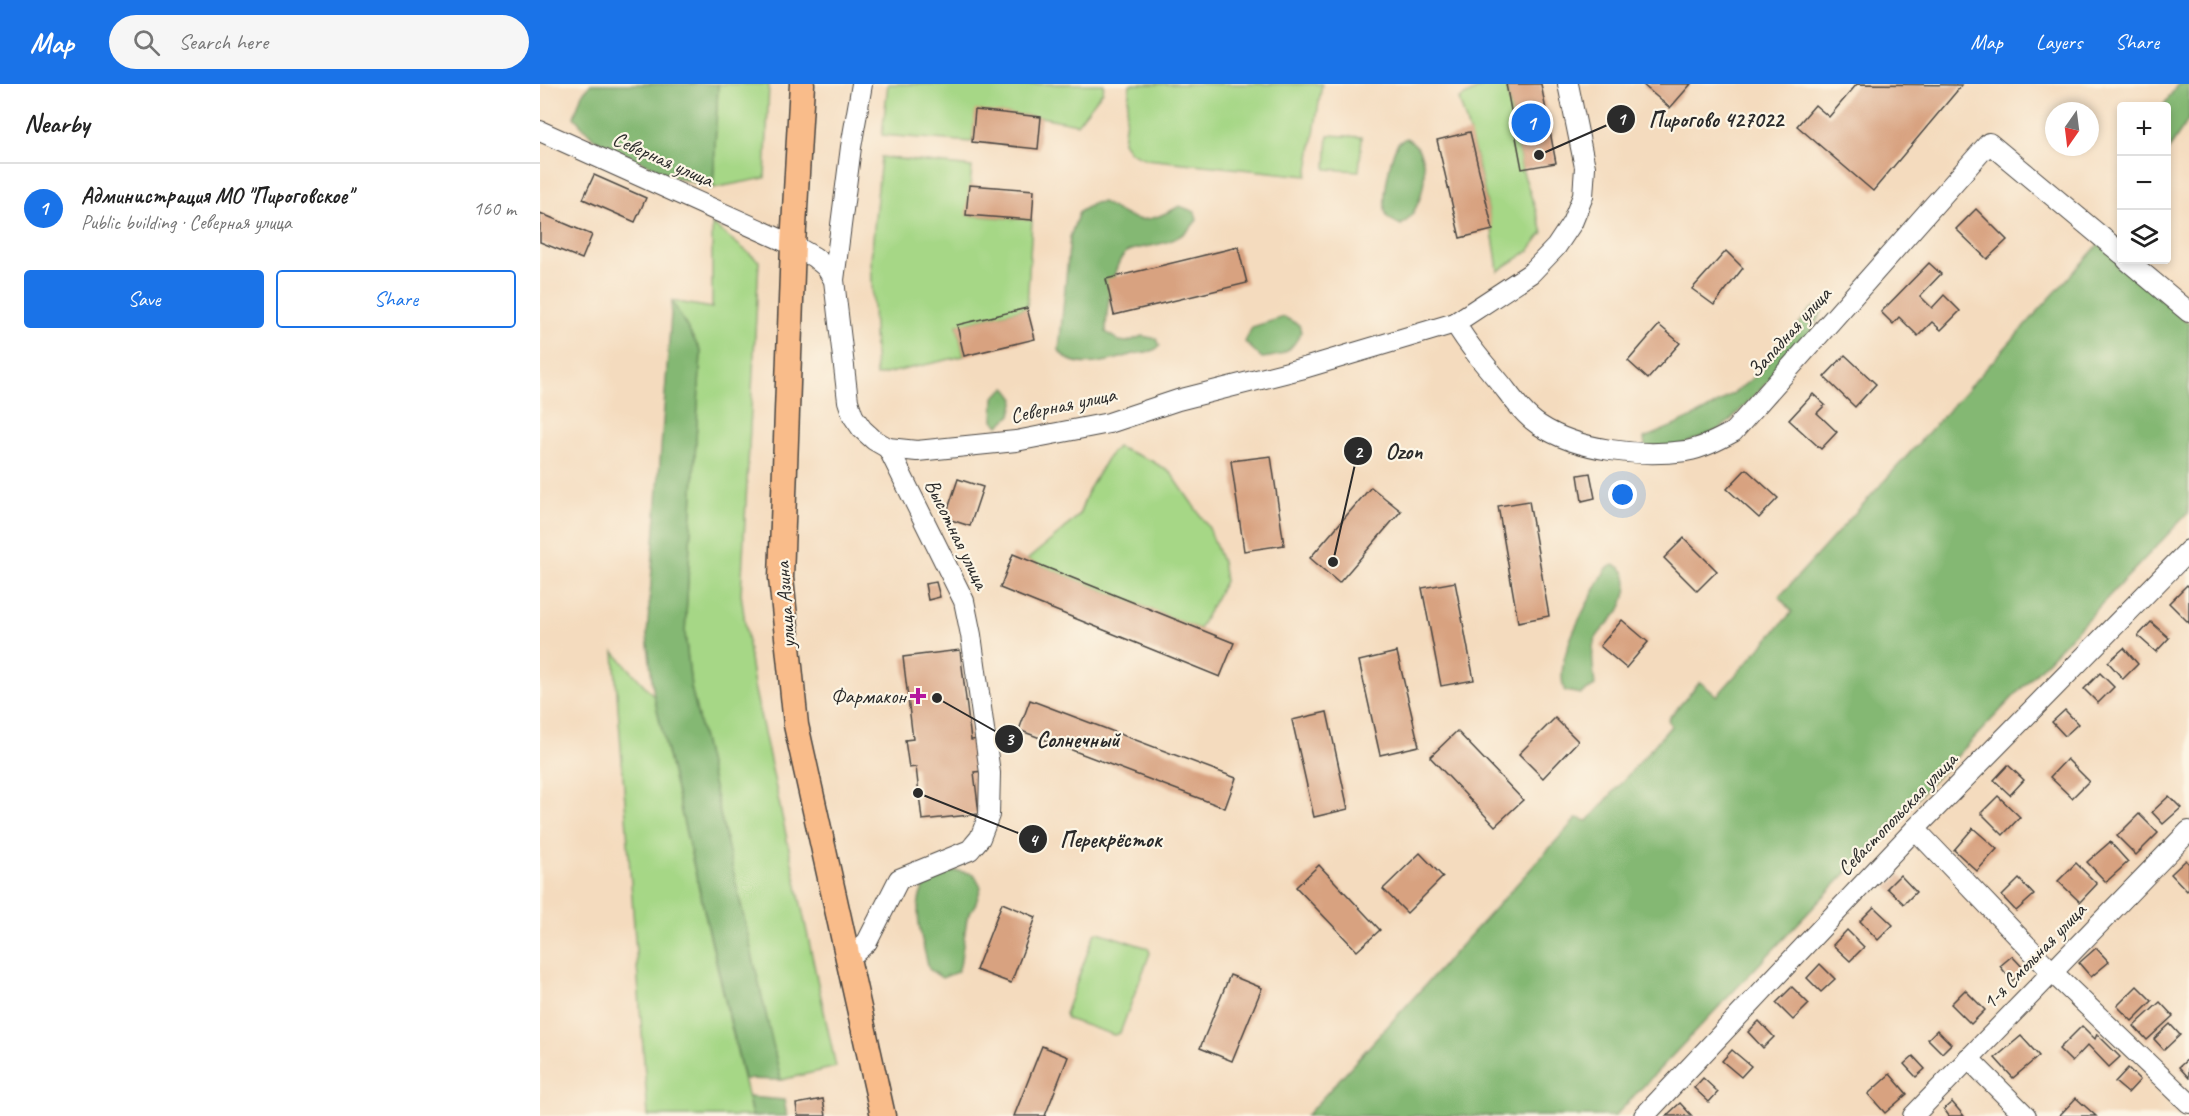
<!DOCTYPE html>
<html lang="en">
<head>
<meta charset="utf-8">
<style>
	body { margin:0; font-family:Caveat,sans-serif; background:#f6f6f6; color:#222 }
	.controls { position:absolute; right:18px; top:18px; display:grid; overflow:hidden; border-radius:6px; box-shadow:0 3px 9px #0003 }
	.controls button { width:54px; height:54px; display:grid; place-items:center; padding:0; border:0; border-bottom:2px solid #e0e0e0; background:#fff; color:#222; font:30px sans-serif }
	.compass { position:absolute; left:1505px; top:18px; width:54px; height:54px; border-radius:50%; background:#fff; box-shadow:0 3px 9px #0003; rotate:194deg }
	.you { position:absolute; left:1083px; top:411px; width:21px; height:21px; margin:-15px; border:4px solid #fff; border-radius:50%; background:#1a73e8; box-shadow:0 0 0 9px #1a73e833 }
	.badge { display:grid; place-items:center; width:39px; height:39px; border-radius:50%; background:#1a73e8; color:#fff; font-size:20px; font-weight:700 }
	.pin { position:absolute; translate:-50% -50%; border:3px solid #fff; box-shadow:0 2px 6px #0006 }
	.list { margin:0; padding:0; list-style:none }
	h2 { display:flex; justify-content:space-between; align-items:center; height:78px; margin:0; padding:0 24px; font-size:26px }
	h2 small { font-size:20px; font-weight:400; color:#767676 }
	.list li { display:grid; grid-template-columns:39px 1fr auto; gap:18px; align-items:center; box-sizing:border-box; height:90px; padding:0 24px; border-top:2px solid #e0e0e0 }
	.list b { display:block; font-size:22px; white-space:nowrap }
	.list p { margin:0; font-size:20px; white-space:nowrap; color:#767676 }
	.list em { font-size:20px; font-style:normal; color:#767676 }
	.actions { display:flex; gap:12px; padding:18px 24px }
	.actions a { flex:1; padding:14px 0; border:2px solid #1a73e8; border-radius:6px; text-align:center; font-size:21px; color:#1a73e8 }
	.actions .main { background:#1a73e8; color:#fff }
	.icon { flex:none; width:33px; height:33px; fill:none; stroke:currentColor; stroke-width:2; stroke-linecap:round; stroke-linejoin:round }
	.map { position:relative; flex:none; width:1649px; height:1032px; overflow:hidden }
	header { display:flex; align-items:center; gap:36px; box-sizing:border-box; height:84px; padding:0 30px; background:#1a73e8; color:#fff }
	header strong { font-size:28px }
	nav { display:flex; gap:33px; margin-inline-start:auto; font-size:21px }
	.search { width:420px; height:54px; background:#f6f6f6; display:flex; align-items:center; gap:15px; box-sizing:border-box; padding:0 21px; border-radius:33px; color:#767676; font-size:22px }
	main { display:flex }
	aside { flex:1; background:#fff }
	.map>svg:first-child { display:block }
</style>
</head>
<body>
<header>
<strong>Map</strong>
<div class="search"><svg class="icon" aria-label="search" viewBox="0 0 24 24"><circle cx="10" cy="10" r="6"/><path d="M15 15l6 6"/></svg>Search here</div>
<nav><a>Map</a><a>Layers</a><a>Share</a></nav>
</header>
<main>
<aside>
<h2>Nearby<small></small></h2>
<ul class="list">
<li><span class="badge">1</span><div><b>Администрация МО &quot;Пироговское&quot;</b><p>Public building · Северная улица</p></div><em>160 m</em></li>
</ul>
<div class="actions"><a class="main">Save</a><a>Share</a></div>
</aside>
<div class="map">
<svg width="1649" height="1032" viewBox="0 0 1649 1032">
	<rect width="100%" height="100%" fill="#fcf5e5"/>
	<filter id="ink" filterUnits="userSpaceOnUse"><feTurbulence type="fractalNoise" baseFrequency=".0167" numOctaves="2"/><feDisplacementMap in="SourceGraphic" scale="12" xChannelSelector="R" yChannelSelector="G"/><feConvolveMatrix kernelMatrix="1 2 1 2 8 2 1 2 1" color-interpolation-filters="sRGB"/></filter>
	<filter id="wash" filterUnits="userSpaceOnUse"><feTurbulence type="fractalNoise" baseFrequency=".008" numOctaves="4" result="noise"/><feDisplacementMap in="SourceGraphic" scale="24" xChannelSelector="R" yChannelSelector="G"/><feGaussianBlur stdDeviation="1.35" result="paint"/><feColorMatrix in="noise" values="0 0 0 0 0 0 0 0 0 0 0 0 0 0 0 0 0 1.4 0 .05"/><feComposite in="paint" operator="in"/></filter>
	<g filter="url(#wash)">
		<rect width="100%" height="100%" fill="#f4dbbe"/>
		<!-- green -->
		<g fill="#a6d786" stroke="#688158" stroke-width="1.5">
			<path d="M178 0H229L225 94 173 104Z"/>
			<path d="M348 0H564L563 7 537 40 501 33 436 27 432 58 342 51Z"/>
			<path d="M590 0H782L767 92 606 75 590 68 583 58Z"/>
			<path d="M947 0H966L982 85 1003 148 989 167 958 187C951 129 937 71 919 15Z"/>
			<path d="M788 51 822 53 819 87 786 85Z"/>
			<path d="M341 73 432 83 427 131 492 136 487 224 417 241 424 272 336 292 331 175Z"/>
			<path d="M172 140 219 177 201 510 214 602 296 983 241 996 151 603 145 549 161 268 132 217 172 224Z"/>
			<path d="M577 363 612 377 631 389 669 444 682 478 685 497 659 545 487 476 521 448 539 431 549 405 568 373Z"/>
			<path d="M74 568 114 612 212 1032H108Z"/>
			<path d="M558 848 608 864 610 869 580 949 574 951 527 935 525 930 554 851Z"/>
		</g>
		<!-- forest -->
		<g fill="#84b873" stroke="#58724f" stroke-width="1.5">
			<path d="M51 0H178L173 104 134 93 54 55 34 33 42 10Z"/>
			<path d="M1638 0H1649V35L1627 68 1626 22H1623Z"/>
			<path d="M866 54C896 68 885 126 861 141 857 139 851 136 848 134 839 123 851 70 858 59 860 58 864 55 866 54Z"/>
			<path d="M562 118C598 139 602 142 640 122L655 128 657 136C643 155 628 159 605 163 599 164 592 165 587 168 572 178 566 230 566 248L579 257 587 258 602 252 617 255 620 262C612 269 604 268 594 270 573 276 533 290 519 266L530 153 539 128 554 119Z"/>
			<path d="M1560 159 1649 240 1648 429 1075 1032H766L1037 734 1048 737 1131 642 1128 635 1160 598 1177 612 1252 528 1239 513Z"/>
			<path d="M132 217 161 268 145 549 151 603 241 996 204 995 114 612 107 552Z"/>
			<path d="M1276 222 1283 226 1264 260 1189 338 1176 347 1129 365 1105 362 1104 354C1147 337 1186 320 1219 288 1238 270 1253 247 1269 227Z"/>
			<path d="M744 233 759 241 761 248C752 267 744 272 722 274L705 258 712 243Z"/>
			<path d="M466 303 475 315 471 331 459 342 453 336 454 313Z"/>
			<path d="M1073 481C1094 485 1087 513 1079 527 1072 537 1060 545 1055 556 1050 568 1054 589 1055 602L1041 610 1025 607C1011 576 1051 514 1066 485Z"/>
			<path d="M418 787 434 790 441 803 436 819 427 834 420 882 417 888 402 894 389 885C383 859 365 810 395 792 401 788 411 788 418 787Z"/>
			<path d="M208 1013 244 1016 247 1032H212Z"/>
		</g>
		<g id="blocks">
			<!-- building -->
			<g fill="#d8a280">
				<path d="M966 0H1001L1016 79 982 85Z"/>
				<path d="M1102 0H1151L1130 24Z"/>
				<path d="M1317 0 1422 1 1333 107 1257 42 1275 21 1289 33Z"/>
				<path d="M435 26 501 33 498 65 432 58Z"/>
				<path d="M930 48 953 146 920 154 897 56Z"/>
				<path d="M54 91 106 114 95 138 43 115Z"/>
				<path d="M429 101 494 106 492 136 426 131Z"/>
				<path d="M1436 125 1467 156 1447 175 1416 145Z"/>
				<path d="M0 129 52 151 42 175 0 158Z"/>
				<path d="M698 163 707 199 574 231 566 195Z"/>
				<path d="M1186 167 1203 184 1174 221 1152 205Z"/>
				<path d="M1389 179 1401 190 1380 212 1392 224 1404 211 1420 227 1401 246 1392 238 1378 252 1359 233 1353 240 1341 228Z"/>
				<path d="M487 224 495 255 424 272 417 241Z"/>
				<path d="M1119 241 1140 259 1108 295 1088 277Z"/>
				<path d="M1305 271 1336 300 1315 323 1284 293Z"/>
				<path d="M1273 310 1285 321 1277 329 1297 348 1281 365 1249 336Z"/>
				<path d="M731 372 744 461 704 467 691 377Z"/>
				<path d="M1206 385 1238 414 1219 434 1187 405Z"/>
				<path d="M1050 389 1055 414 1042 417 1038 391Z"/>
				<path d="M418 395 443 403 430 442 405 434Z"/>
				<path d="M831 403 861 427 799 499 770 474Z"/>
				<path d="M989 417 1009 532 978 538 958 422Z"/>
				<path d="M1144 454 1177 487 1157 507 1124 474Z"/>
				<path d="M473 470 694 559 680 593 460 504Z"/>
				<path d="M396 498 400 513 388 516 385 500Z"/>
				<path d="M915 498 934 596 901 602 882 504Z"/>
				<path d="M1647 501 1649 503V539L1629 519Z"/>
				<path d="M1082 536 1108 558 1086 584 1060 562Z"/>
				<path d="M1611 538 1629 554 1616 568 1598 552Z"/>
				<path d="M1584 564 1598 580 1583 595 1568 578Z"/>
				<path d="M420 566 431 656 441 655 444 687 434 688 439 730 382 736 376 683 369 684 365 656 373 655 363 573Z"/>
				<path d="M857 568 879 662 840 671 819 577Z"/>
				<path d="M1560 589 1574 603 1558 619 1544 605Z"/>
				<path d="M490 616 696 694 685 724 479 646Z"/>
				<path d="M1525 626 1538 640 1525 652 1512 638Z"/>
				<path d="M787 628 808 725 774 733 752 636Z"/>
				<path d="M1015 634 1038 657 1003 694 979 670Z"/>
				<path d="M917 647 983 716 955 742 890 673Z"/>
				<path d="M1527 675 1549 697 1532 714 1510 693Z"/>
				<path d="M1468 681 1484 696 1470 711 1454 696Z"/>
				<path d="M1458 712 1480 733 1463 751 1441 729Z"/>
				<path d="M1629 712 1641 724 1623 740 1612 728Z"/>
				<path d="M1599 730 1618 749 1596 771 1577 752Z"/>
				<path d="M1433 744 1457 765 1437 787 1414 766Z"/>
				<path d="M1570 758 1588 778 1566 798 1547 778Z"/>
				<path d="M880 769 903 793 867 829 843 805Z"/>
				<path d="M1646 776 1649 780V805L1647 807 1631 790Z"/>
				<path d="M1536 779 1557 800 1540 818 1518 797Z"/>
				<path d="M779 781 840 846 817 867 756 803Z"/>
				<path d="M1360 791 1376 808 1364 820 1347 804Z"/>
				<path d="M1479 795 1494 811 1476 827 1462 812Z"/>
				<path d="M462 819 496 833 471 899 436 886Z"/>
				<path d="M1334 823 1353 841 1338 856 1320 837Z"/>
				<path d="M1307 846 1324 863 1310 877 1293 861Z"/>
				<path d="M1556 864 1569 878 1551 893 1539 879Z"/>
				<path d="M1472 872 1485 886 1472 897 1460 882Z"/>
				<path d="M1280 880 1295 895 1281 908 1267 894Z"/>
				<path d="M690 891 722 904 692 977 660 964Z"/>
				<path d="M1597 902 1612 917 1592 937 1577 922Z"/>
				<path d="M1252 903 1269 920 1253 936 1236 919Z"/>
				<path d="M1425 906 1445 926 1431 940 1411 920Z"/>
				<path d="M1620 918 1633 932 1607 956 1594 942Z"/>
				<path d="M1219 937 1234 953 1223 964 1208 948Z"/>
				<path d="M1630 940 1640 951 1624 966 1614 955Z"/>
				<path d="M1542 942 1555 955 1557 950 1580 973 1569 983 1548 961 1532 978 1519 965Z"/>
				<path d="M1397 946 1411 960 1402 969 1388 955Z"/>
				<path d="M1481 952 1499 972 1473 994 1455 974Z"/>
				<path d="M502 962 528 973 505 1032H474Z"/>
				<path d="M1192 966 1211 982 1201 993 1182 977Z"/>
				<path d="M1373 972 1385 985 1376 993 1364 980Z"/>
				<path d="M1649 974V994L1639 983Z"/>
				<path d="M1588 984 1600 996 1588 1009 1575 998Z"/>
				<path d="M1350 990 1367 1010 1345 1029 1328 1010Z"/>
				<path d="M1163 994 1178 1008 1169 1018 1154 1004Z"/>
				<path d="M1536 1014 1556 1032H1519Z"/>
				<path d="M283 1015 286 1032H258L256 1020Z"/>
				<path d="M1412 1018 1424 1032H1409L1404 1025Z"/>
				<path d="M1140 1019 1152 1032H1126Z"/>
			</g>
		</g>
	</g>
	<g filter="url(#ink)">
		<use href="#blocks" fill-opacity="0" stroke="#494541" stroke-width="1.5"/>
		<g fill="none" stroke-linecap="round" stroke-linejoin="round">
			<!-- minor casing -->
			<g stroke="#494541" stroke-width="22">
				<g id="minor">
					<path d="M0 47 253 161 274 173 286 183 294 196 308 317 313 332 322 345 334 356 348 364 377 367 476 357 569 339 638 316 764 284 915 239 991 189 1016 163 1032 139 1043 112 1045 83 1028 0"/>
					<path d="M1587 176 1649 228"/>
					<path d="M294 196 311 63 322 0"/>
					<path d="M915 239C928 261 945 281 962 301 973 315 984 331 999 341 1038 367 1101 373 1146 367 1163 364 1178 356 1193 348L1449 59 1582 170"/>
					<path d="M1375 745 1512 888 1649 1019"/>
					<path d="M308 875 327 858 359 795 430 766 434 761 440 754 449 731 450 689 431 551 424 517 348 364"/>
					<path d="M1428 974 1486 1032"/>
					<path d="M1104 1032 1375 745 1649 466"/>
					<path d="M1373 1032 1649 747"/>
				</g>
			</g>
			<!-- major casing -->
			<g stroke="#494541" stroke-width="27">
				<path id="major" d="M262 0 253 161 241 494 256 641 343 1032"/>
			</g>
			<!-- minor -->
			<use href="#minor" stroke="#fff" stroke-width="20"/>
			<!-- major -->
			<use href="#major" stroke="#f9bc8a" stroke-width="24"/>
		</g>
	</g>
	<!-- markers -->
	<path fill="#b5179e" stroke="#fcf5e5" stroke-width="2" d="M375 603h6v6h6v6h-6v6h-6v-6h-6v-6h6z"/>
	<g text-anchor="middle" stroke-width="4.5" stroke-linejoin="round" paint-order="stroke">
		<!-- street labels -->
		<g font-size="21" fill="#2b2b2b" stroke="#fcf5e5">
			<text transform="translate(123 75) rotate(24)" y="7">Северная улица</text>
			<text transform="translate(1249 248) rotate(-48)" y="7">Западная улица</text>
			<text transform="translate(523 321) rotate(-12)" y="7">Северная улица</text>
			<text transform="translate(417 450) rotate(64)" y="7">Высотная улица</text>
			<text transform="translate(245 521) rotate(-94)" y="7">улица Азина</text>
			<text transform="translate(1357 730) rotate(-46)" y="7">Севастопольская улица</text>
			<text transform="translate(1494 872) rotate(-46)" y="7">1-я Смольная улица</text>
		</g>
		<!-- poi labels -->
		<g font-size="21" fill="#2b2b2b" stroke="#fcf5e5" text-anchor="end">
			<text x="366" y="619">Фармакон</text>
		</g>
	</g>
	<!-- callouts -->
	<path fill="none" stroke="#2b2b2b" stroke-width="2" d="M999 71L1081 35M793 478L818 367M397 614L469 655M378 709L493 755"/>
	<g fill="#2b2b2b" stroke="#fcf5e5" stroke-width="2">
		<circle cx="999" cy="71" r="6"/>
		<circle cx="793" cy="478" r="6"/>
		<circle cx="397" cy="614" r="6"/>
		<circle cx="378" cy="709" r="6"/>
		<circle cx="1081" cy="35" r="15"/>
		<circle cx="818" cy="367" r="15"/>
		<circle cx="469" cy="655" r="15"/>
		<circle cx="493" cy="755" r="15"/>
	</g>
	<g font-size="18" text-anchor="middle" font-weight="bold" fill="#fff">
		<text x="1081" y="41">1</text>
		<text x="818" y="374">2</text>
		<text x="469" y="661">3</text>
		<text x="493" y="762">4</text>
	</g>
	<g font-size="22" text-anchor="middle" font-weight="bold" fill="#2b2b2b" stroke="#fcf5e5" stroke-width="4.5" stroke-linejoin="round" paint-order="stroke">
		<text x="1176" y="43">Пирогово 427022</text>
		<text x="864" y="375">Ozon</text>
		<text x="538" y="663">Солнечный</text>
		<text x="571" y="763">Перекрёсток</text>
	</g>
</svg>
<div class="controls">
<button>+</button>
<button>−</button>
<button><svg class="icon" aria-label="layers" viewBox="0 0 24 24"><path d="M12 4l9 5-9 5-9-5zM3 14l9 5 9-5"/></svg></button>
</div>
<svg class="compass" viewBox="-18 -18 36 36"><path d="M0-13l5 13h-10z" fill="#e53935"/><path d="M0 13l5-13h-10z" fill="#767676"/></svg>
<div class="you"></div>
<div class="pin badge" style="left:991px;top:39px">1</div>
</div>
</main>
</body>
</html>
